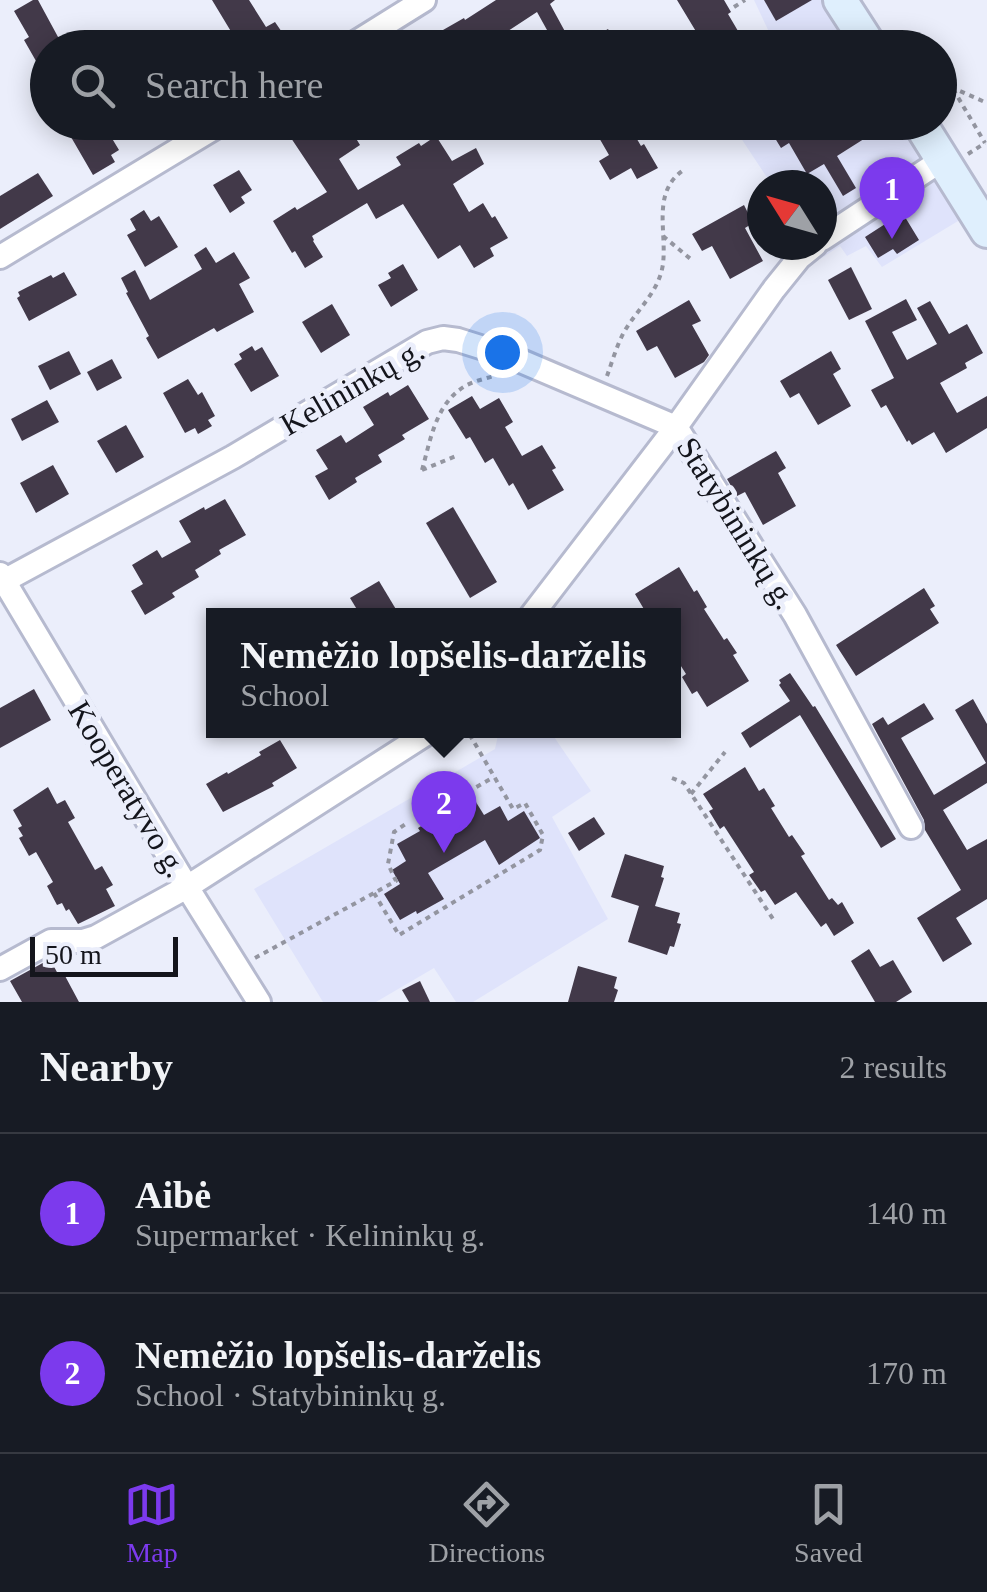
<!DOCTYPE html>
<html lang="en">
<head>
<meta charset="utf-8">
<style>
	body { margin:0; font-family:"Times New Roman",serif; background:#20242c; color:#f1f3f6 }
	.compass { position:absolute; left:747px; top:170px; width:90px; height:90px; border-radius:50%; background:#171b24; box-shadow:0 5px 25px #0003; rotate:307deg }
	.scale { position:absolute; left:30px; bottom:25px; width:148px; box-sizing:border-box; padding-left:10px; border:5px solid #14151c; border-top:0; font-size:28px; line-height:35px; white-space:nowrap; color:#14151c; -webkit-text-stroke:8px #ebeefb; paint-order:stroke }
	.you { position:absolute; left:502px; top:352px; width:35px; height:35px; margin:-25px; border:8px solid #fff; border-radius:50%; background:#1a73e8; box-shadow:0 0 0 15px #1a73e833 }
	.badge { display:grid; place-items:center; width:65px; height:65px; border-radius:50%; background:#7c3aed; color:#fff; font-size:32px; font-weight:700 }
	.pin { position:absolute; translate:-50% -82px; filter:drop-shadow(0 2px 5px #0008) }
	.pin::after { content:''; position:absolute; top:52px; width:35px; height:30px; background:inherit; clip-path:polygon(0 0,100% 0,50% 100%) }
	.popup { position:absolute; left:206px; top:608px; width:475px; height:130px; box-sizing:border-box; display:grid; place-content:center; border-radius:0px; background:#171b24; filter:drop-shadow(0 2px 8px #0005); font-size:32px; white-space:nowrap; color:#9ea1a6 }
	.popup b { font-size:38px; color:#f1f3f6 }
	.popup::after { content:''; position:absolute; left:50%; top:100%; margin-left:-20px; border:20px solid transparent; border-top-color:#171b24 }
	.list { margin:0; padding:0; list-style:none }
	h2 { display:flex; justify-content:space-between; align-items:center; height:130px; margin:0; padding:0 40px; font-size:42px }
	h2 small { font-size:32px; font-weight:400; color:#9ea1a6 }
	.list li { display:grid; grid-template-columns:65px 1fr auto; gap:30px; align-items:center; box-sizing:border-box; height:160px; padding:0 40px; border-top:2px solid #363941 }
	.list b { display:block; font-size:38px; white-space:nowrap }
	.list p { margin:0; font-size:32px; white-space:nowrap; color:#9ea1a6 }
	.list em { font-size:32px; font-style:normal; color:#9ea1a6 }
	.icon { flex:none; width:55px; height:55px; fill:none; stroke:currentColor; stroke-width:2; stroke-linecap:round; stroke-linejoin:round }
	.map { position:relative; flex:none; width:987px; height:1002px; overflow:hidden }
	.search { position:absolute; background:#171b24; box-shadow:0 5px 25px #0003; left:30px; right:30px; top:30px; height:110px; display:flex; align-items:center; gap:25px; box-sizing:border-box; padding:0 35px; border-radius:55px; color:#9ea1a6; font-size:38px }
	.sheet { height:450px; background:#171b24 }
	nav { display:flex; justify-content:space-around; align-items:center; box-sizing:border-box; height:140px; border-top:2px solid #363941; background:#171b24; font-size:28px; color:#9ea1a6 }
	nav a { display:grid; justify-items:center; gap:5px }
	nav .on { color:#7c3aed }
	.map>svg:first-child { display:block }
</style>
</head>
<body>
<div class="map">
<svg width="987" height="1002" viewBox="0 0 987 1002">
	<rect width="100%" height="100%" fill="#ebeefb"/>
	<!-- built -->
	<g fill="#dfe3fb">
		<path d="M754 0H828L857 47H776Z"/>
		<path d="M731 123H904L963 218 882 267 866 246 847 256 840 246 820 259 812 245H822V185H772Z"/>
		<path d="M499 731H550L591 791 552 817 608 919 473 1002H456L434 968 376 1002H323L254 889 495 749Z"/>
	</g>
	<!-- building -->
	<g fill="#423949">
		<path d="M33 0H38L64 48H48V82L24 40 29 37 14 11Z"/>
		<path d="M212 0H249L266 27 275 22 288 41 278 48H241Z"/>
		<path d="M496 0H555L550 4 574 48H557L537 12 482 48H444L436 34 464 18 465 20Z"/>
		<path d="M677 0H724L731 12 728 14 748 48H706Z"/>
		<path d="M764 0H812L776 21Z"/>
		<path d="M608 29 619 48H576Z"/>
		<path d="M85 122H102L119 150 111 155 115 162 93 175 71 137 79 132 76 128Z"/>
		<path d="M315 122H346L360 145 339 159 358 190 401 165 396 157 419 143 421 146 436 136 452 161 476 148 484 164 453 184 469 212 483 203 492 218 495 216 508 238 490 248 494 256 474 268 460 245 438 259 403 204 376 219 367 203 312 236 314 240 313 241 323 257 305 268 295 251 292 253 273 221 295 207 297 210 327 192 291 138Z"/>
		<path d="M622 122H627L641 146 644 144 658 168 637 179 631 168 610 180 599 161 609 155 598 136Z"/>
		<path d="M771 122H858L867 137 837 156 856 188 843 196 824 164 807 174 789 143 781 148 770 130 774 128Z"/>
		<path d="M239 170 252 190 241 197 245 203 230 213 213 185Z"/>
		<path d="M38 173 53 196 0 229V196Z"/>
		<path d="M744 205 753 223 745 228 763 261 730 279 712 246 702 251 692 234Z"/>
		<path d="M144 210 151 221 159 216 178 247 145 267 127 235 136 230 130 219Z"/>
		<path d="M896 217 899 221 905 217 919 240 897 254 893 249 878 258 865 237Z"/>
		<path d="M206 247 216 263 234 252 250 278 239 284 254 312 217 332 214 328 158 359 146 338 149 336 126 293 128 292 121 278 135 270 150 300 202 269 194 255Z"/>
		<path d="M403 264 418 290 391 307 378 285 391 278 388 273Z"/>
		<path d="M851 267 872 309 849 320 828 280Z"/>
		<path d="M64 272 77 295 29 321 17 298 20 296 18 292 51 275 53 278Z"/>
		<path d="M906 299 917 320 892 332 907 360 937 344 917 308 930 301 949 334 967 324 983 353 965 363 967 368 940 383 957 413 987 396V428L946 453 934 432 912 445 909 440 907 442 886 405 881 408 871 390 894 378 865 321Z"/>
		<path d="M689 300 701 321 692 325 709 355 704 362 675 378 657 346 647 351 636 331Z"/>
		<path d="M332 304 350 335 321 353 302 322Z"/>
		<path d="M252 346 255 351 262 347 279 376 251 392 234 364 242 359 239 354Z"/>
		<path d="M69 351 81 374 50 390 38 366Z"/>
		<path d="M831 351 841 369 833 374 851 406 818 425 799 393 790 398 780 381Z"/>
		<path d="M112 359 122 378 97 391 87 372Z"/>
		<path d="M188 379 198 395 202 392 215 416 208 420 212 426 198 434 195 428 185 433 163 393Z"/>
		<path d="M408 385 429 419 402 435 405 439 378 455 382 462 355 478 357 482 329 500 315 476 328 469 316 450 341 435 346 443 374 425 363 407 388 392 390 396Z"/>
		<path d="M472 396 480 409 499 398 513 422 505 427 522 456 542 445 556 468 552 470 564 490 528 510 513 483 509 486 493 458 485 463 470 437 466 439 448 410Z"/>
		<path d="M47 400 59 422 22 441 11 419Z"/>
		<path d="M126 425 144 457 116 473 97 441Z"/>
		<path d="M776 451 786 468 778 473 796 506 763 525 745 492 737 496 727 479Z"/>
		<path d="M53 465 69 494 36 513 20 483Z"/>
		<path d="M225 499 246 535 219 550 221 554 195 570 199 577 172 593 175 597 145 615 131 591 143 584 132 565 157 550 162 558 191 542 179 521 204 507 205 510Z"/>
		<path d="M453 507 497 582 470 598 426 523Z"/>
		<path d="M679 567 694 592 697 590 707 607 704 609 724 640 727 638 737 653 733 655 749 681 707 707 697 691 692 694 682 677 686 674 674 655V616H648L635 594Z"/>
		<path d="M379 581 400 616H361L350 598Z"/>
		<path d="M924 588 935 606 930 609 939 623 856 676 836 645Z"/>
		<path d="M790 673 813 707 815 706 896 839 881 848 800 715 750 748 741 733 790 701 779 685 781 683 779 680Z"/>
		<path d="M34 689 51 720 0 748V708Z"/>
		<path d="M973 699 987 724V783L943 810 967 850 987 839V899L956 918 972 944 943 962 917 918 961 890 925 830 924 820 872 724 883 717 888 725 924 703 934 719 901 738 934 795 986 763 955 710Z"/>
		<path d="M280 740 297 768 272 783 274 786 223 812 206 784 227 772 228 774 261 755 259 752Z"/>
		<path d="M745 767 759 791 764 788 775 806 771 808 789 837 792 835 805 854 801 856 829 900 832 898 838 905 842 902 854 923 834 936 826 923 821 927 796 892 775 905 765 890 761 892 749 875 754 872 724 826 720 829 709 811 713 809 703 794Z"/>
		<path d="M48 787 57 804 65 800 75 818 68 822 95 870 102 866 113 885 106 889 115 906 78 924 69 909 66 911 62 903 57 905 47 886 53 882 36 852 29 856 19 838 23 836 18 828 22 826 13 810Z"/>
		<path d="M474 799 484 815 500 806 508 821 524 811 540 838 499 865 485 840 428 873 444 899 417 914 416 911 400 920 384 894 400 884 392 870 406 861 397 844 420 831 418 828 450 809 452 812Z"/>
		<path d="M594 817 605 834 579 851 568 833Z"/>
		<path d="M625 854 664 866 661 877 664 878 655 906 680 913 677 923 681 924 674 947 670 946 667 955 628 942 639 906 611 897Z"/>
		<path d="M869 949 880 967 893 960 912 992 896 1002H875L851 961Z"/>
		<path d="M50 959 59 976 64 974 79 1002H22L10 981Z"/>
		<path d="M578 966 617 977 614 988 618 990 614 1002H568Z"/>
		<path d="M420 981 430 1002H409L402 990Z"/>
	</g>
	<g fill="none" stroke-linecap="round" stroke-linejoin="round">
		<!-- minor casing -->
		<g stroke="#b6bacf" stroke-width="28">
			<g id="minor">
				<path d="M347 48 424 0"/>
				<path d="M822 239 942 160"/>
				<path d="M0 257 224 122"/>
				<path d="M0 574 187 887 259 1002"/>
				<path d="M0 583 233 457 427 342 443 338 458 340 509 356 676 427 774 289 799 258 815 245"/>
				<path d="M531 616 676 427 795 615 911 827"/>
				<path d="M0 969 51 941H83L96 937 187 887 432 730"/>
			</g>
		</g>
		<!-- secondary casing -->
		<g stroke="#b6bacf" stroke-width="38">
			<g id="secondary">
				<path d="M840 0 871 48"/>
				<path d="M919 122 987 231"/>
			</g>
		</g>
		<!-- path -->
		<g stroke="#9395a0" stroke-width="4" stroke-dasharray="5 5" stroke-linecap="butt">
			<path d="M734 7 745 0"/>
			<path d="M943 72 985 143"/>
			<path d="M951 87 987 103"/>
			<path d="M968 154 985 143"/>
			<path d="M663 236 693 261"/>
			<path d="M607 376C612 362 617 345 624 332 638 308 659 292 663 264 667 230 651 191 685 169"/>
			<path d="M422 470C431 438 436 402 467 385 477 380 489 378 499 374"/>
			<path d="M422 470 456 456"/>
			<path d="M672 778 684 783 775 922"/>
			<path d="M691 794 725 752"/>
			<path d="M450 797 455 799 494 777"/>
			<path d="M374 893 399 935 540 850 543 835 525 803 513 809 467 730"/>
			<path d="M255 958 396 881 388 864 394 832 407 823"/>
		</g>
		<!-- minor -->
		<use href="#minor" stroke="#fff" stroke-width="22"/>
		<!-- secondary -->
		<use href="#secondary" stroke="#dfeffd" stroke-width="32"/>
	</g>
	<g text-anchor="middle" stroke-width="10" stroke-linejoin="round" paint-order="stroke">
		<!-- street labels -->
		<g font-size="32" fill="#14151c" stroke="#ebeefb">
			<text transform="translate(352 387) rotate(-30)" y="11">Kelininkų g.</text>
			<text transform="translate(737 523) rotate(58)" y="11">Statybininkų g.</text>
			<text transform="translate(128 789) rotate(59)" y="11">Kooperatyvo g.</text>
		</g>
	</g>
</svg>
<svg class="compass" viewBox="-18 -18 36 36"><path d="M0-13l5 13h-10z" fill="#e53935"/><path d="M0 13l5-13h-10z" fill="#9ea1a6"/></svg>
<div class="scale">50 m</div>
<div class="you"></div>
<div class="pin badge" style="left:892px;top:239px">1</div>
<div class="pin badge" style="left:444px;top:853px">2</div>
<div class="popup"><b>Nemėžio lopšelis-darželis</b>School</div>
<div class="search"><svg class="icon" aria-label="search" viewBox="0 0 24 24"><circle cx="10" cy="10" r="6"/><path d="M15 15l6 6"/></svg>Search here</div>
</div>
<section class="sheet">
<h2>Nearby<small>2 results</small></h2>
<ul class="list">
<li><span class="badge">1</span><div><b>Aibė</b><p>Supermarket · Kelininkų g.</p></div><em>140 m</em></li>
<li><span class="badge">2</span><div><b>Nemėžio lopšelis-darželis</b><p>School · Statybininkų g.</p></div><em>170 m</em></li>
</ul>
</section>
<nav>
<a class="on"><svg class="icon" aria-label="map" viewBox="0 0 24 24"><path d="M3 6l6-2 6 2 6-2v14l-6 2-6-2-6 2zM9 4v14M15 6v14"/></svg>Map</a>
<a><svg class="icon" aria-label="directions" viewBox="0 0 24 24"><path d="M12 3l9 9-9 9-9-9zM9 14v-3h6M13 9l2 2-2 2"/></svg>Directions</a>
<a><svg class="icon" aria-label="saved" viewBox="0 0 24 24"><path d="M7 4h10v16l-5-4-5 4z"/></svg>Saved</a>
</nav>
</body>
</html>
